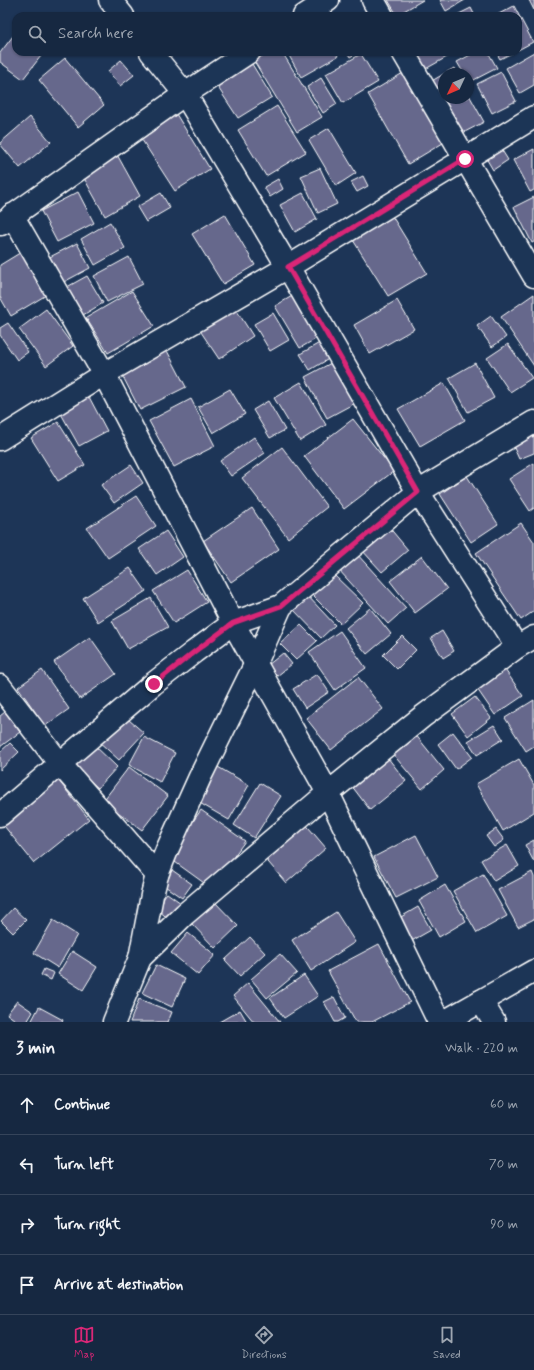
<!DOCTYPE html>
<html lang="en">
<head>
<meta charset="utf-8">
<style>
	body { margin:0; font-family:Mynerve,sans-serif; background:#1f3048; color:#f1f3f6 }
	.compass { position:absolute; left:438px; top:68px; width:36px; height:36px; border-radius:50%; background:#162841; box-shadow:0 1px 3px #0004; rotate:226deg }
	.stop { position:absolute; width:12px; height:12px; margin:-9px; border:3px solid #db2777; border-radius:50%; background:#fff }
	.stop.end { background:#db2777; border-color:#fff; box-shadow:0 1px 4px #0008 }
	.list { margin:0; padding:0; list-style:none }
	h2 { display:flex; justify-content:space-between; align-items:center; height:52px; margin:0; padding:0 16px; font-size:17px }
	h2 small { font-size:13px; font-weight:400; color:#9ea6b1 }
	.list li { display:grid; grid-template-columns:26px 1fr auto; gap:12px; align-items:center; box-sizing:border-box; height:60px; padding:0 16px; border-top:1px solid #35445a }
	.list b { display:block; font-size:15px; white-space:nowrap }
	.list em { font-size:13px; font-style:normal; color:#9ea6b1 }
	.icon { flex:none; width:22px; height:22px; fill:none; stroke:currentColor; stroke-width:2; stroke-linecap:round; stroke-linejoin:round }
	.map { position:relative; flex:none; width:534px; height:1022px; overflow:hidden }
	.search { position:absolute; background:#162841; box-shadow:0 1px 3px #0004; left:12px; right:12px; top:12px; height:44px; display:flex; align-items:center; gap:10px; box-sizing:border-box; padding:0 14px; border-radius:12px; color:#9ea6b1; font-size:15px }
	.sheet { height:292px; background:#162841 }
	nav { display:flex; justify-content:space-around; align-items:center; box-sizing:border-box; height:56px; border-top:1px solid #35445a; background:#162841; font-size:11px; color:#9ea6b1 }
	nav a { display:grid; justify-items:center; gap:2px }
	nav .on { color:#db2777 }
	.map>svg:first-child { display:block }
</style>
</head>
<body>
<div class="map">
<svg width="534" height="1022" viewBox="0 0 534 1022">
	<rect width="100%" height="100%" fill="#1d3557"/>
	<filter id="ink" filterUnits="userSpaceOnUse"><feTurbulence type="fractalNoise" baseFrequency=".025" numOctaves="2"/><feDisplacementMap in="SourceGraphic" scale="8" xChannelSelector="R" yChannelSelector="G"/><feConvolveMatrix kernelMatrix="1 2 1 2 8 2 1 2 1" color-interpolation-filters="sRGB"/></filter>
	<g filter="url(#ink)">
		<!-- building -->
		<g fill="#66678c" stroke="#fff">
			<path d="M388 0H423L397 15Z"/>
			<path d="M440 0H465L446 11Z"/>
			<path d="M529 0H534V10Z"/>
			<path d="M514 6 533 42 518 50V16H495Z"/>
			<path d="M471 8 475 16H455Z"/>
			<path d="M13 36 16 38V52H36L41 56 23 79 0 62V53Z"/>
			<path d="M269 52H282L322 117 297 132 254 61Z"/>
			<path d="M287 52H336L338 56 301 77Z"/>
			<path d="M347 52H359L350 57Z"/>
			<path d="M411 52H453L454 53 422 71Z"/>
			<path d="M476 52H488L497 68 468 83V74H464L457 62Z"/>
			<path d="M496 52H514L500 59Z"/>
			<path d="M534 52V85L520 93 506 68Z"/>
			<path d="M361 54 378 82 343 103 326 74Z"/>
			<path d="M65 58 104 105 78 127 39 80Z"/>
			<path d="M121 60 134 75 120 86 108 71Z"/>
			<path d="M252 64 272 97 238 118 217 86Z"/>
			<path d="M454 68 457 74H444V98H468V93L484 122 459 135 430 82Z"/>
			<path d="M501 72 516 101 492 113 477 84Z"/>
			<path d="M403 73 443 143 408 164 368 94Z"/>
			<path d="M321 78 337 104 323 113 307 87Z"/>
			<path d="M277 106 306 152 266 176 238 130Z"/>
			<path d="M176 114 210 169 175 191 140 137Z"/>
			<path d="M30 117 51 142 20 168 0 144V143Z"/>
			<path d="M329 128 356 173 336 186 309 140Z"/>
			<path d="M498 144 508 160 493 170 483 153Z"/>
			<path d="M534 149V190L530 192 513 160Z"/>
			<path d="M115 151 140 196 105 216 80 171Z"/>
			<path d="M320 168 337 204 318 213 301 176Z"/>
			<path d="M363 176 368 186 357 192 351 182Z"/>
			<path d="M278 179 283 189 270 197 264 187Z"/>
			<path d="M78 192 94 223 57 242 41 211Z"/>
			<path d="M161 193 170 208 146 222 137 207Z"/>
			<path d="M303 193 317 219 295 232 280 205Z"/>
			<path d="M534 197V242L532 243 514 207Z"/>
			<path d="M225 214 255 265 223 284 192 234Z"/>
			<path d="M392 216 427 273 388 296 353 240Z"/>
			<path d="M110 222 125 248 95 265 81 239Z"/>
			<path d="M77 243 90 268 60 284 46 259Z"/>
			<path d="M23 251 48 294 11 316 0 297V265Z"/>
			<path d="M129 257 143 284 107 302 94 276Z"/>
			<path d="M87 276 103 303 83 315 67 287Z"/>
			<path d="M132 291 154 326 108 353 86 318Z"/>
			<path d="M534 294V366L501 317Z"/>
			<path d="M294 295 319 337 300 348 275 306Z"/>
			<path d="M397 300 414 329 370 354 354 325Z"/>
			<path d="M232 303 253 336 219 359 197 326Z"/>
			<path d="M46 309 73 346 46 366 19 329Z"/>
			<path d="M273 313 289 340 270 351 254 324Z"/>
			<path d="M491 316 506 337 492 347 477 326Z"/>
			<path d="M8 323 28 352 17 360 0 335V328Z"/>
			<path d="M323 341 332 357 310 370 300 354Z"/>
			<path d="M508 344 532 378 510 392 487 358Z"/>
			<path d="M164 345 186 387 140 410 119 369Z"/>
			<path d="M333 362 355 403 327 418 305 377Z"/>
			<path d="M475 363 494 398 468 412 449 378Z"/>
			<path d="M301 382 326 425 300 441 274 398Z"/>
			<path d="M444 383 465 420 420 446 398 409Z"/>
			<path d="M230 389 245 414 213 433 198 407Z"/>
			<path d="M88 395 107 431 79 446 59 410Z"/>
			<path d="M191 399 215 446 174 467 149 421Z"/>
			<path d="M268 401 285 430 270 438 253 410Z"/>
			<path d="M353 419 394 471 344 509 304 456Z"/>
			<path d="M58 422 85 465 58 481 31 438Z"/>
			<path d="M534 427V453L519 459 509 437Z"/>
			<path d="M254 437 265 453 231 476 220 461Z"/>
			<path d="M282 447 327 507 288 538 242 478Z"/>
			<path d="M534 463V508L530 511 509 479Z"/>
			<path d="M131 465 143 483 114 503 101 485Z"/>
			<path d="M467 476 498 524 471 542 440 494Z"/>
			<path d="M136 496 156 526 108 558 87 528Z"/>
			<path d="M252 508 279 549 231 582 203 541Z"/>
			<path d="M521 523 534 542V611L521 620 476 553Z"/>
			<path d="M388 526 408 550 382 572 361 549Z"/>
			<path d="M166 531 183 557 157 575 139 549Z"/>
			<path d="M356 553 406 608 388 624 338 569Z"/>
			<path d="M422 556 447 589 415 613 390 581Z"/>
			<path d="M130 568 146 591 98 622 83 598Z"/>
			<path d="M187 570 207 602 174 623 153 591Z"/>
			<path d="M333 574 363 603 341 624 312 595Z"/>
			<path d="M306 594 335 625 321 638 291 607Z"/>
			<path d="M151 598 168 627 128 649 112 621Z"/>
			<path d="M370 608 391 634 367 654 346 628Z"/>
			<path d="M301 625 317 641 296 660 280 644Z"/>
			<path d="M340 631 366 668 335 690 309 652Z"/>
			<path d="M442 631 454 651 443 658 431 638Z"/>
			<path d="M402 636 416 650 397 669 383 655Z"/>
			<path d="M90 637 116 674 80 699 54 662Z"/>
			<path d="M283 653 292 664 277 676 268 665Z"/>
			<path d="M501 664 523 696 495 715 473 683Z"/>
			<path d="M42 670 69 709 45 726 18 687Z"/>
			<path d="M317 674 329 692 305 708 293 689Z"/>
			<path d="M358 677 383 709 331 750 306 718Z"/>
			<path d="M475 697 491 718 468 736 452 714Z"/>
			<path d="M534 700V746L526 751 505 718Z"/>
			<path d="M5 712 20 732 0 747V716Z"/>
			<path d="M121 713 144 733 119 760 97 740Z"/>
			<path d="M494 725 503 739 477 755 468 741Z"/>
			<path d="M453 732 472 757 456 769 438 744Z"/>
			<path d="M415 734 444 770 422 789 392 753Z"/>
			<path d="M144 737 175 753 160 782 129 765Z"/>
			<path d="M10 743 19 752 0 770V752Z"/>
			<path d="M92 743 117 767 98 788 72 764Z"/>
			<path d="M384 753 406 781 370 810 348 781Z"/>
			<path d="M519 759 534 785V812L503 831 476 784Z"/>
			<path d="M211 763 249 785 229 820 191 798Z"/>
			<path d="M129 767 168 796 142 830 103 801Z"/>
			<path d="M55 776 89 819 34 863 0 821Z"/>
			<path d="M260 783 281 796 254 838 234 825Z"/>
			<path d="M201 810 245 841 211 888 168 857Z"/>
			<path d="M303 821 326 848 286 883 263 856Z"/>
			<path d="M496 829 504 840 494 847 486 836Z"/>
			<path d="M416 835 438 877 396 898 374 857Z"/>
			<path d="M534 840V862L525 845Z"/>
			<path d="M507 845 519 866 494 881 481 860Z"/>
			<path d="M172 870 192 884 182 898 162 884Z"/>
			<path d="M532 872 534 877V919L518 927 498 890Z"/>
			<path d="M483 874 507 916 477 933 453 891Z"/>
			<path d="M445 885 466 921 439 937 419 901Z"/>
			<path d="M167 893 181 903 169 919 155 908Z"/>
			<path d="M213 900 238 926 215 948 190 922Z"/>
			<path d="M418 907 431 930 408 943 394 921Z"/>
			<path d="M13 908 26 920 13 933 1 921Z"/>
			<path d="M336 912 355 942 311 971 292 940Z"/>
			<path d="M53 920 77 935 58 968 34 953Z"/>
			<path d="M188 933 215 955 198 975 171 953Z"/>
			<path d="M250 937 265 953 240 976 225 960Z"/>
			<path d="M379 944 410 1002 372 1022H356L328 971Z"/>
			<path d="M72 951 97 967 83 990 58 974Z"/>
			<path d="M280 954 297 973 267 998 251 979Z"/>
			<path d="M156 965 185 979 172 1007 142 993Z"/>
			<path d="M44 969 54 973 51 980 41 975Z"/>
			<path d="M304 975 318 996 284 1018 270 998Z"/>
			<path d="M248 983 280 1022H254L233 996Z"/>
			<path d="M334 997 345 1018 338 1022H335L324 1002Z"/>
			<path d="M139 999 172 1012 168 1022H130Z"/>
			<path d="M17 1001 33 1012 27 1022H18L7 1014Z"/>
			<path d="M39 1007 63 1020 62 1022H31Z"/>
			<path d="M240 1010 247 1022H219Z"/>
		</g>
		<g fill="none" stroke-linecap="round" stroke-linejoin="round">
			<!-- minor casing -->
			<g stroke="#fff" stroke-width="25">
				<g id="minor">
					<path d="M110 0 123 16"/>
					<path d="M373 0 382 16"/>
					<path d="M403 52 534 276"/>
					<path d="M12 215 104 374 233 623 328 793 439 1022"/>
					<path d="M1 224 185 94 151 52"/>
					<path d="M0 439 104 374 288 267 534 117"/>
					<path d="M418 492 517 647"/>
					<path d="M0 686 60 764 157 875"/>
					<path d="M0 815 153 684 194 652 233 623 281 606"/>
					<path d="M140 958 185 914 328 793 422 717 517 647 534 637"/>
					<path d="M481 1001 494 1022"/>
				</g>
			</g>
			<!-- tertiary casing -->
			<g stroke="#fff" stroke-width="25">
				<g id="tertiary">
					<path d="M304 16 328 0"/>
					<path d="M249 52 185 94 288 267 418 492"/>
					<path d="M114 1022 140 958 152 895 157 875 167 850 200 777 255 665 281 606 418 492 534 422"/>
				</g>
			</g>
			<!-- trunk casing -->
			<g stroke="#fff" stroke-width="25">
				<path id="trunk" d="M444 1022 534 971"/>
			</g>
			<!-- minor -->
			<use href="#minor" stroke="#1d3557" stroke-width="22"/>
			<!-- tertiary -->
			<use href="#tertiary" stroke="#1d3557" stroke-width="22"/>
			<!-- trunk -->
			<use href="#trunk" stroke="#1d3557" stroke-width="22"/>
		</g>
	</g>
	<g fill="none" stroke-linecap="round" stroke-linejoin="round" filter="url(#ink)">
		<!-- route -->
		<path stroke="#db2777" stroke-width="5" d="M154 684 194 652 233 623 281 606 418 492 288 267 465 159"/>
	</g>
</svg>
<svg class="compass" viewBox="-18 -18 36 36"><path d="M0-13l5 13h-10z" fill="#e53935"/><path d="M0 13l5-13h-10z" fill="#9ea6b1"/></svg>
<div class="stop" style="left:465px;top:159px"></div>
<div class="stop end" style="left:154px;top:684px"></div>
<div class="search"><svg class="icon" aria-label="search" viewBox="0 0 24 24"><circle cx="10" cy="10" r="6"/><path d="M15 15l6 6"/></svg>Search here</div>
</div>
<section class="sheet">
<h2>3 min<small>Walk · 220 m</small></h2>
<ul class="list">
<li><svg class="icon" aria-label="ahead" viewBox="0 0 24 24"><path d="M12 20V5M6 11l6-6 6 6"/></svg><div><b>Continue</b></div><em>60 m</em></li>
<li><svg class="icon" aria-label="left" viewBox="0 0 24 24"><path d="M17 20v-9H6M10 6l-5 5 5 5"/></svg><div><b>Turn left</b></div><em>70 m</em></li>
<li><svg class="icon" aria-label="right" viewBox="0 0 24 24"><path d="M7 20v-9h11M14 6l5 5-5 5"/></svg><div><b>Turn right</b></div><em>90 m</em></li>
<li><svg class="icon" aria-label="arrive" viewBox="0 0 24 24"><path d="M6 21V4h12l-3 4 3 4H6"/></svg><div><b>Arrive at destination</b></div></li>
</ul>
</section>
<nav>
<a class="on"><svg class="icon" aria-label="map" viewBox="0 0 24 24"><path d="M3 6l6-2 6 2 6-2v14l-6 2-6-2-6 2zM9 4v14M15 6v14"/></svg>Map</a>
<a><svg class="icon" aria-label="directions" viewBox="0 0 24 24"><path d="M12 3l9 9-9 9-9-9zM9 14v-3h6M13 9l2 2-2 2"/></svg>Directions</a>
<a><svg class="icon" aria-label="saved" viewBox="0 0 24 24"><path d="M7 4h10v16l-5-4-5 4z"/></svg>Saved</a>
</nav>
</body>
</html>
